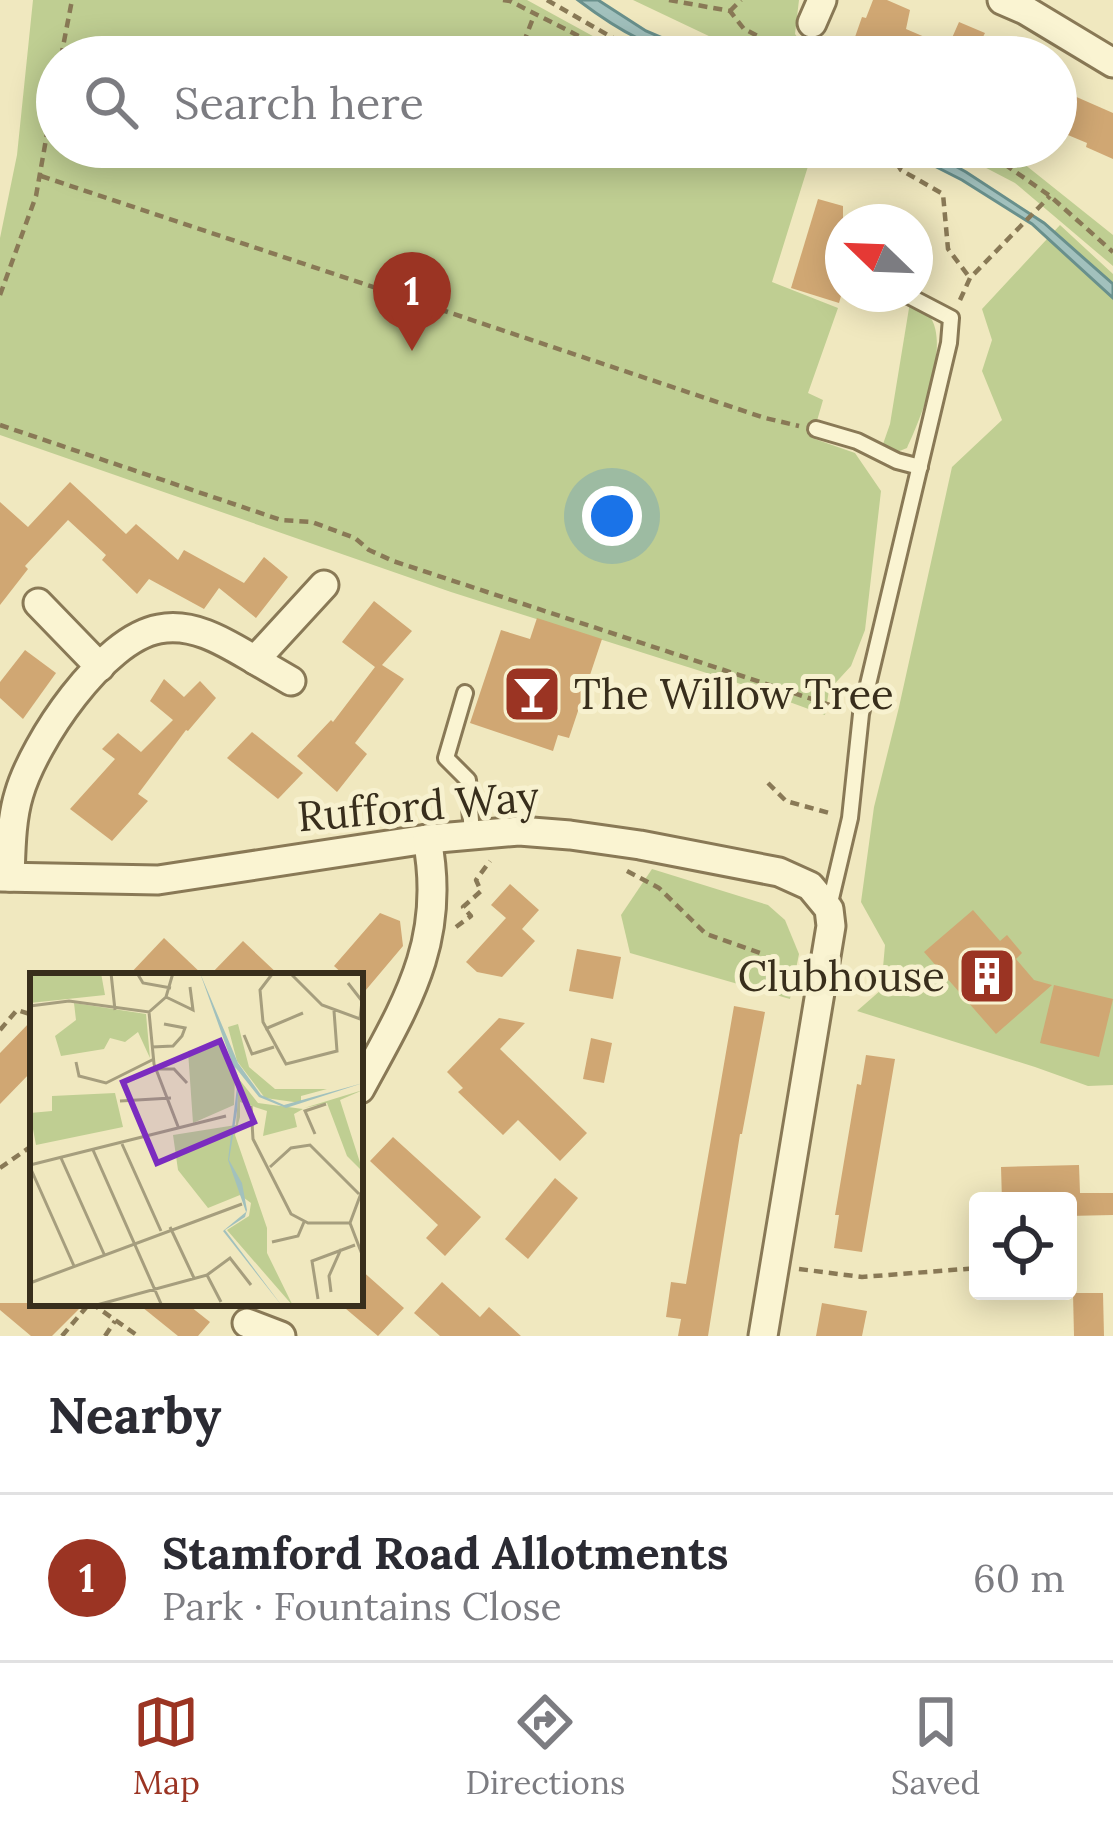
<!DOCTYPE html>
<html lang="en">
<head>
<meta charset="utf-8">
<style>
	body { margin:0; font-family:Lora,serif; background:#f2f2f3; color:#2b2b33 }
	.controls { position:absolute; right:36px; bottom:36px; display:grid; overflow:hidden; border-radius:12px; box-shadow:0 6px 30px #0003 }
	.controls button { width:108px; height:108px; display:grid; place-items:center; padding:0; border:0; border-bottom:3px solid #e1e1e2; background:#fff; color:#2b2b33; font:60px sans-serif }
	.compass { position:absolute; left:825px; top:204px; width:108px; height:108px; border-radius:50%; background:#fff; box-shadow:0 6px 30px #0003; rotate:293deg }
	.you { position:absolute; left:612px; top:516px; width:42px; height:42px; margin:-30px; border:9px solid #fff; border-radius:50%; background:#1a73e8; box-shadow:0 0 0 18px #1a73e833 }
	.badge { display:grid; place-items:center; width:78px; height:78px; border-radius:50%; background:#9b3423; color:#fff; font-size:39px; font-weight:700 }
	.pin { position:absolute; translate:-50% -99px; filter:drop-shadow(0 3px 6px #0008) }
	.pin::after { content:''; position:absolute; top:63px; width:42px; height:36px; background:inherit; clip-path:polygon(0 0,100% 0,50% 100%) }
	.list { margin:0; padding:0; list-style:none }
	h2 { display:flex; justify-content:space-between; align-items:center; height:156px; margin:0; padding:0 48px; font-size:51px }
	h2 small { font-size:39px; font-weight:400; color:#7c7c81 }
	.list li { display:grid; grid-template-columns:78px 1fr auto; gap:36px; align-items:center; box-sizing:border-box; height:168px; padding:0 48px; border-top:3px solid #e1e1e2 }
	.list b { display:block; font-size:45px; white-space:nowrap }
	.list p { margin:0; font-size:39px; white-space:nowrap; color:#7c7c81 }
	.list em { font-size:39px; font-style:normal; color:#7c7c81 }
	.icon { flex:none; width:66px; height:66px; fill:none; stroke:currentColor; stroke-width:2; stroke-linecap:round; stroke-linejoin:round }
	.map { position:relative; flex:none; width:1113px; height:1336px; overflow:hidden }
	.search { position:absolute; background:#fff; box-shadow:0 6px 30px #0003; left:36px; right:36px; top:36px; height:132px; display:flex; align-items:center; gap:30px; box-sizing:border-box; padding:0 42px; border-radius:66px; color:#7c7c81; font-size:45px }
	.sheet { height:324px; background:#fff }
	nav { display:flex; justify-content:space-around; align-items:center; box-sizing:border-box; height:168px; border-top:3px solid #e1e1e2; background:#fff; font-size:33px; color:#7c7c81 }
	nav a { display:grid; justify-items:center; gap:6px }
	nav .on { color:#9b3423 }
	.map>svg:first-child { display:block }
</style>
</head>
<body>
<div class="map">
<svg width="1113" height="1336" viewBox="0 0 1113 1336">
	<rect width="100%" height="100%" fill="#f0e8bf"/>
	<!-- green -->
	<g fill="#bfce92">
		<path d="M33 0H527L631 57H57V147H814L772 282 838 308 808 393 823 400 812 438 855 453 881 491 865 630 851 666 829 690 825 715 735 682 451 592 0 435V238L17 155Z"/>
		<path d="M633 0H799L795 34 812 57H753Z"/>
		<path d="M946 147H1003L1113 235V266L1015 183Z"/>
		<path d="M1060 225 1113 274V1085L1088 1086 1035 1067 857 1011 881 990 885 945 861 902 874 807 899 707 952 467 1002 420 982 371 992 340 982 309Z"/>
		<path d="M910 302C918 306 927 311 932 320 948 351 921 418 907 448L892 454 882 447 890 424Z"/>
		<path d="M652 869 768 905 785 920 799 954 790 999 630 953 621 915Z"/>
	</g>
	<!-- water -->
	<g fill="#a2c1bd" stroke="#69908c" stroke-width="3">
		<path d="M578 0H598L646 31 707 57C661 57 615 28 578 0Z"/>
		<path d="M897 147H921L966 172 1044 223 1113 284V298L1032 224 962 180Z"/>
	</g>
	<!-- building -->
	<g fill="#d0a773">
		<path d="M873 0H887L910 10 906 29 948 47 959 22 985 33 981 41 1017 57H848L862 17 866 18Z"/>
		<path d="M1056 88 1113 113V159L1086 147 1087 143 1056 130Z"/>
		<path d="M818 199 843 206V289L839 303 791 288Z"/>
		<path d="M70 482 126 534 136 524 178 560 184 550 244 583 264 557 288 577 256 618 219 588 204 609 149 579 137 594 102 560 106 555 68 520 25 566 28 569 0 605V502L28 527Z"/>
		<path d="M374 601 412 631 382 665 404 679 355 743 367 754 337 792 297 756 331 720 333 722 375 667 342 642Z"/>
		<path d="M537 618 602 639 569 738 558 735 553 751 470 723 501 630 530 639Z"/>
		<path d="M25 650 56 673 23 719 0 698V682Z"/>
		<path d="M164 679 184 697 200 681 216 698 188 731 186 730 138 794 148 801 112 841 70 809 115 759 102 749 118 733 141 752 173 720 150 701Z"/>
		<path d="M252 732 303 773 278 799 227 758Z"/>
		<path d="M510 884 539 910 522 929 535 941 502 977 477 972 466 962 506 918 491 905Z"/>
		<path d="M973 910 1000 941 1007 935 1022 953 1016 959 1034 980 1052 985 996 1034 924 952Z"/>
		<path d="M380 913 400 921 403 946 360 997V976H345L334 966Z"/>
		<path d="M164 938 204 976H128Z"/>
		<path d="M243 941 280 976H209Z"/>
		<path d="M577 949 621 957 613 999 569 991Z"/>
		<path d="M1054 985 1113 999 1099 1057 1040 1043Z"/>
		<path d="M734 1006 765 1012 742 1134H740L708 1336H678L681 1319 666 1317 671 1282 686 1284Z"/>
		<path d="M499 1018 525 1023 500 1049 587 1133 560 1161 518 1120 503 1135 458 1092 463 1088 447 1072Z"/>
		<path d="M33 1019V1070L0 1104V1053Z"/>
		<path d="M591 1038 612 1043 604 1083 583 1079Z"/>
		<path d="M866 1055 895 1059 862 1252 834 1248 839 1215H835L857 1084 861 1085Z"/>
		<path d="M393 1137 481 1217 445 1256 426 1238 438 1225 370 1161Z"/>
		<path d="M1079 1165 1080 1193H1113V1215L1068 1216V1201H1002L1001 1167Z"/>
		<path d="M555 1178 578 1198 528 1259 505 1239Z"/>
		<path d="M360 1269 404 1308 378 1336 339 1303H360Z"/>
		<path d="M442 1282 480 1317 489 1307 521 1336H440L414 1313Z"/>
		<path d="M1073 1293H1103L1104 1336H1074Z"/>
		<path d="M0 1303H85L52 1336H31L0 1310Z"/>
		<path d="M137 1303H186L210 1322 198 1336H178Z"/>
		<path d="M822 1303 867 1311 862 1336H816Z"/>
	</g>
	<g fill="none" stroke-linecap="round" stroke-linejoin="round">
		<!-- lane casing -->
		<g stroke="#897956" stroke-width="20">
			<g id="lane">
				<path d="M816 429 857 441 897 461 920 467"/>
				<path d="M465 693 446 758 468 780 472 834"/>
				<path d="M829 907 850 818 861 714 949 343 951 318 905 294"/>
			</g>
		</g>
		<!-- street casing -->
		<g stroke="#897956" stroke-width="33">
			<g id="street">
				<path d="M1002 0 1025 10 1113 63"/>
				<path d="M812 23 822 0"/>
				<path d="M38 603 100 667"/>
				<path d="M255 660 291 681"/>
				<path d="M0 877 158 880 427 839 519 831 570 835 640 845 779 872 810 886 829 909 831 926 763 1336"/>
				<path d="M10 877C11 851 11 820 19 794 34 742 103 639 159 629 194 622 226 643 255 660L324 585"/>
				<path d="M360 1089C406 1004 447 941 427 839"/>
				<path d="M247 1323 281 1336"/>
			</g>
		</g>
		<!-- path -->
		<g stroke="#897956" stroke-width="4.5" stroke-dasharray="9 6" stroke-linecap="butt">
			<path d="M503 0 510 1 620 57"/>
			<path d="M547 0 620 42 661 57"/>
			<path d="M669 0 730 11 744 29 799 57"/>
			<path d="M730 11 741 0"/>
			<path d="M61 57 72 0"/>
			<path d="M518 57 535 13"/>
			<path d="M873 147 890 153 901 170 943 194 948 249 970 278"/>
			<path d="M980 147 1050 196 1113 252"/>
			<path d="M41 176 765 418 799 426"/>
			<path d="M0 295 36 196 57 77"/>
			<path d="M960 300 970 278 1050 196"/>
			<path d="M0 425 281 520 312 522 355 538 369 550 393 561 839 708"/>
			<path d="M768 783 786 801 833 814"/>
			<path d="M627 871 659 888 706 934 760 953 791 985"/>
			<path d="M456 927 471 916 463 907 481 891 476 880 490 861"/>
			<path d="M0 1030 17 1010 33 1015"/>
			<path d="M0 1168 33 1145"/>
			<path d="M799 1269 862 1277 978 1268"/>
			<path d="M91 1303 138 1336"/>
			<path d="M62 1336 89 1304"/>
			<path d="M105 1336 115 1321"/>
		</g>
		<!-- lane -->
		<use href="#lane" stroke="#faf4d2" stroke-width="14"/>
		<!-- street -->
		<use href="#street" stroke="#faf4d2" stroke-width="27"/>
	</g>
	<!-- icons -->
	<defs>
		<g id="bar-square" transform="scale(3)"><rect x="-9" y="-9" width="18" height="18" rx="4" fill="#9b3423" stroke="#f7f1cf"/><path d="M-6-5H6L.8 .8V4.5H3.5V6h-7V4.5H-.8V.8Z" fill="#fff"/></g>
		<g id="building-square" transform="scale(3)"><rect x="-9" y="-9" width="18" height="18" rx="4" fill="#9b3423" stroke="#f7f1cf"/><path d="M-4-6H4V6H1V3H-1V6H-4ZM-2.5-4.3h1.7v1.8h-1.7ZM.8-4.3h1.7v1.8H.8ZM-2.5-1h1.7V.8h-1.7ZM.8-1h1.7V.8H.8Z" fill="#fff"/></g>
	</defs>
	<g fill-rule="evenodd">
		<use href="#bar-square" x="532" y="694"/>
		<use href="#building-square" x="987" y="976"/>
	</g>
	<g text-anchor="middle" stroke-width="10" stroke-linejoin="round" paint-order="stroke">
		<!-- poi labels -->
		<g font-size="42" fill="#382e1c" stroke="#f7f1cf" text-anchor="start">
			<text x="574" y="709">The Willow Tree</text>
			<text x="945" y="991" text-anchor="end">Clubhouse</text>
		</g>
		<!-- street labels -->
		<g font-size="42" fill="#382e1c" stroke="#f7f1cf">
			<text transform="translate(418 806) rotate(-5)" y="15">Rufford Way</text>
		</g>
	</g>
	<!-- overview -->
	<g transform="translate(30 973)">
		<rect width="333" height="333" fill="#f0e8bf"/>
		<path d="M0 0H71L75 22 0 30ZM44 30 116 41 120 85 108 59 95 69 80 65 74 76 31 83 25 63 46 47ZM208 51 219 94 245 116H297L271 123V130L235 125 207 88 198 54ZM192 70 205 102 204 132 163 150 158 78ZM209 106 228 130 273 136 264 141 267 154 233 163 237 138 210 129V144L205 162 237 255V280L263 333 197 257 219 243 221 230 210 222 178 235 148 197 143 162 206 152ZM333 117 310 127 333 199 317 183 297 130 274 135ZM85 120 93 154 6 172 0 140 22 138V123Z" fill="#bfce92"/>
		<path d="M170 0 208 90 231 122 254 132 333 110 256 135 229 124 205 94 209 107 207 138 199 187 212 210 217 237 215 244 195 257 252 333 193 258 216 239 198 187 208 106Z" fill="#a2c1bd"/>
		<path fill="none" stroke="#a69e7e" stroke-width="3" d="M81 0 85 37M107 0 113 10 141 15M243 0 230 17 233 49 256 91 307 78 304 38M260 0 292 32 333 47M318 10 332 28 330 46M136 24 163 37 160 14M0 33 39 28 119 39 136 24 143 0M119 39 124 91 149 156M235 56 273 40M214 62 222 81 244 74M122 74 143 73 152 63 155 55 134 51M46 89 49 103 76 110 124 86M126 96H144L157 110M90 128 141 125M221 133 223 166 261 241 278 250H320M285 161 275 138 296 131M92 171 131 258M63 177 132 333M31 185 74 281M0 192 196 143M0 194 44 293M240 194 261 175 280 172 329 221M333 215 320 250 333 284M140 254 164 305M242 269 268 263 274 249M177 302 200 285 221 312M0 310 212 231M301 319 299 303 311 276M288 326 282 288 325 272M63 333 177 302 191 329"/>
		<path fill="#7b2cbf" fill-opacity="0.15" stroke="#7b2cbf" stroke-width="6" d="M190 68 224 149 127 190 93 109Z"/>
		<rect width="333" height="333" fill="none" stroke="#382e1c" stroke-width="6"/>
	</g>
</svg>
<div class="controls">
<button><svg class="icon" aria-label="locate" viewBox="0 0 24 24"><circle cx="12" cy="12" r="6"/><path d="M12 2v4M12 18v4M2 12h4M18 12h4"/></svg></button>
</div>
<svg class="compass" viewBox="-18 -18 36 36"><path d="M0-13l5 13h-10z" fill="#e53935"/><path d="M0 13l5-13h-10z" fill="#7c7c81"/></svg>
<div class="you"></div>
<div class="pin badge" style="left:412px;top:351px">1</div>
<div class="search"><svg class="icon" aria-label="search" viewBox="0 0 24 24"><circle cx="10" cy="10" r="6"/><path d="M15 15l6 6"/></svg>Search here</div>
</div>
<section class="sheet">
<h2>Nearby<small></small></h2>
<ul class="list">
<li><span class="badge">1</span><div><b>Stamford Road Allotments</b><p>Park · Fountains Close</p></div><em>60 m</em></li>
</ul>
</section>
<nav>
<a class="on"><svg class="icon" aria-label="map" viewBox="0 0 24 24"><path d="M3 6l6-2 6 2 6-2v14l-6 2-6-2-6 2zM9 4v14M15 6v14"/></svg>Map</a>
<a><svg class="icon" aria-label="directions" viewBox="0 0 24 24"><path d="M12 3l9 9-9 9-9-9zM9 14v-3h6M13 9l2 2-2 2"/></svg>Directions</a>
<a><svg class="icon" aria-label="saved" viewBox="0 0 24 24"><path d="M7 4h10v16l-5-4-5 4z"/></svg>Saved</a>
</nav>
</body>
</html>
